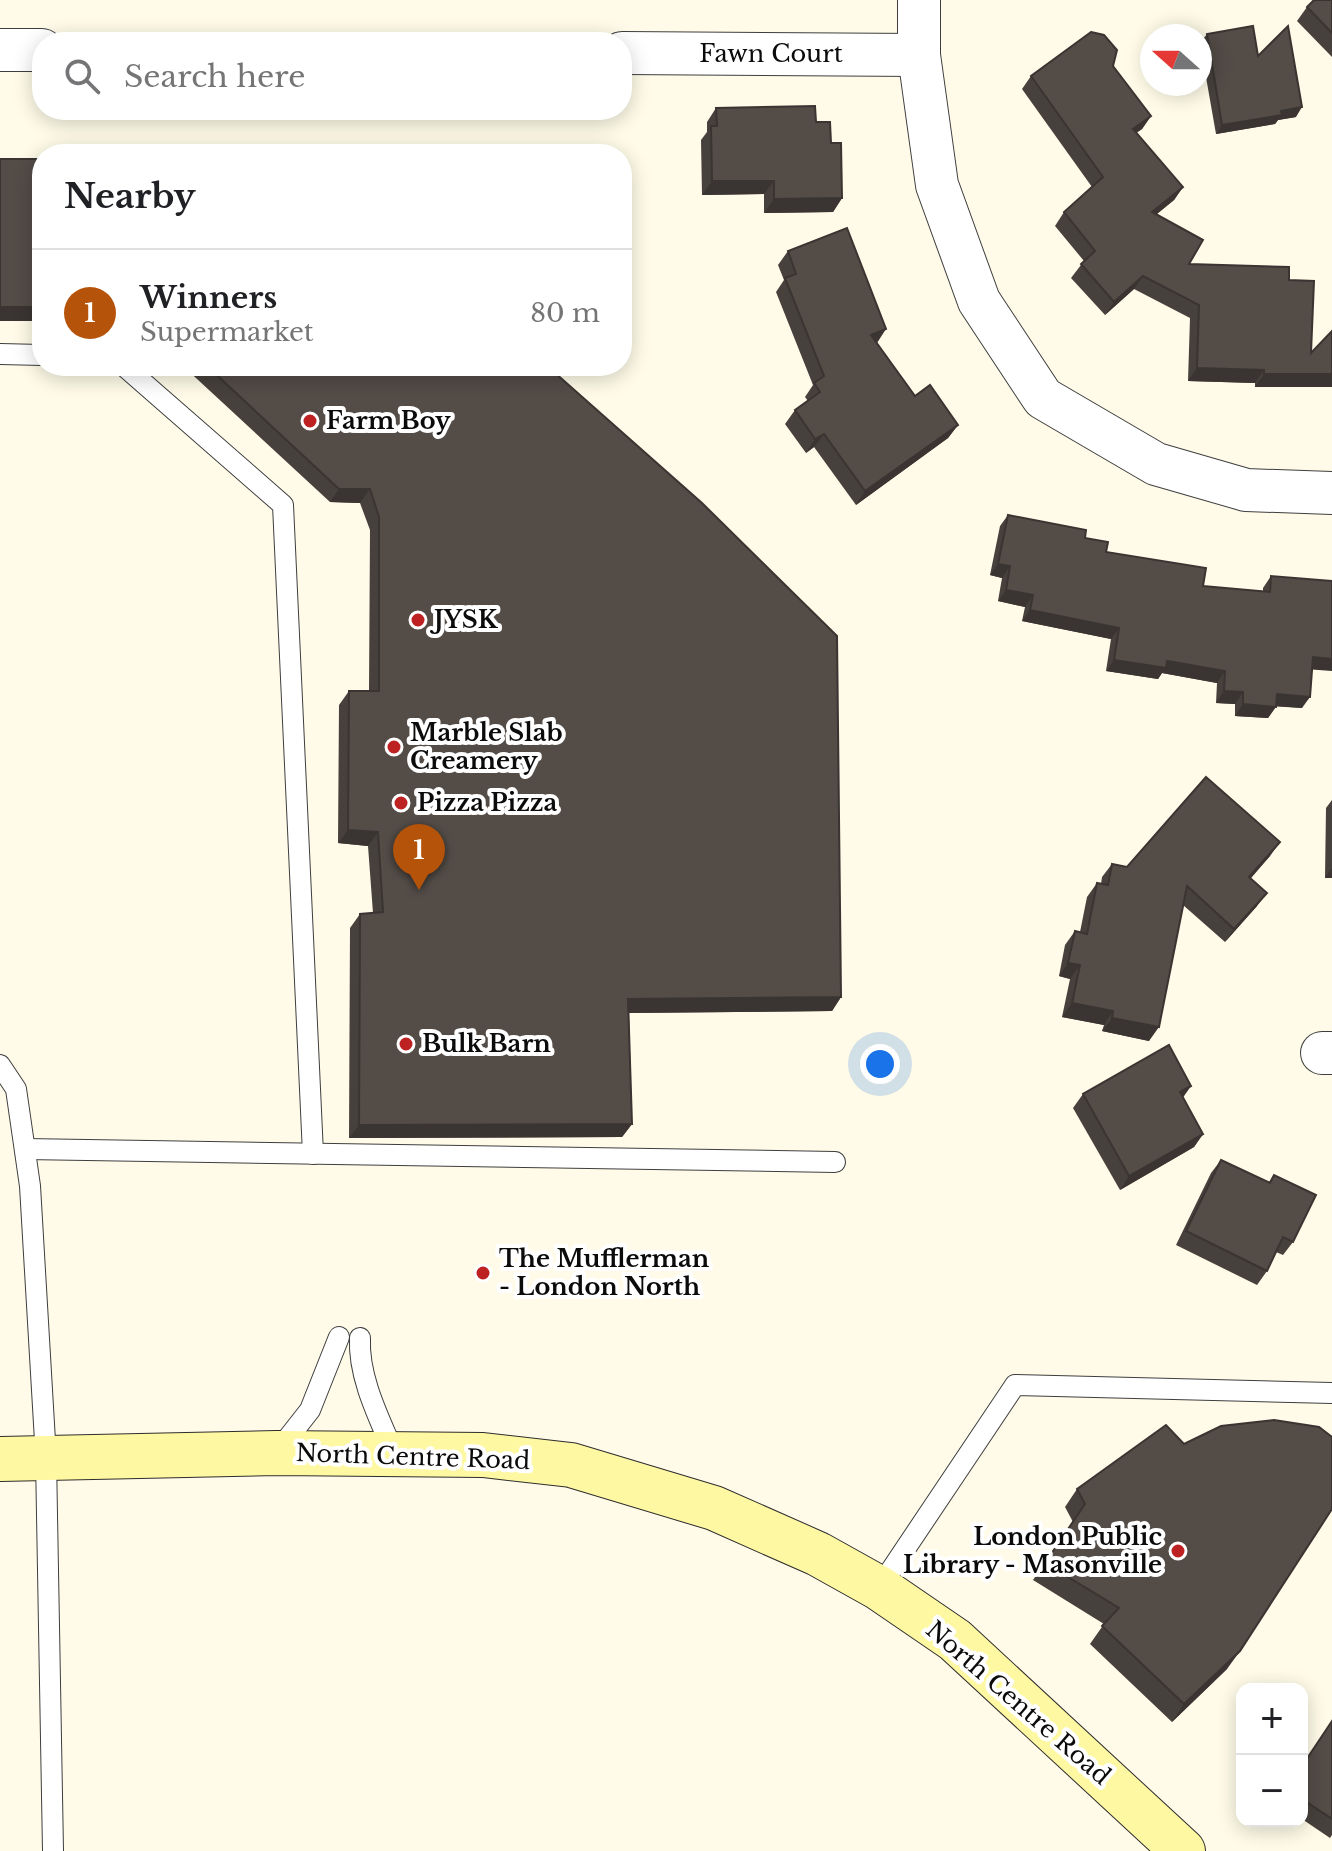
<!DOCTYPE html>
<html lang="en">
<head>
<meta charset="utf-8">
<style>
	body { margin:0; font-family:"Libre Baskerville",serif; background:#f6f6f6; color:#202124 }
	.controls { position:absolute; right:24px; bottom:24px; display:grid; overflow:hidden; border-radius:16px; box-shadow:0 4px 20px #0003 }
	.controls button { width:72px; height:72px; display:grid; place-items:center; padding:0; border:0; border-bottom:2px solid #e0e0e0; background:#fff; color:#202124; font:40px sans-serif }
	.compass { position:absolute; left:1140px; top:24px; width:72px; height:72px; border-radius:50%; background:#fff; box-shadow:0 4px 20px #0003; rotate:291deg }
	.you { position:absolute; left:880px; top:1064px; width:28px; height:28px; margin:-20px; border:6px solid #fff; border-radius:50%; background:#1a73e8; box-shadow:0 0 0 12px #1a73e833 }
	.badge { display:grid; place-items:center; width:52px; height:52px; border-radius:50%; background:#b45309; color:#fff; font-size:26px; font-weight:700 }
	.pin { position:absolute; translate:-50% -66px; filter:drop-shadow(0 2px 4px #0008) }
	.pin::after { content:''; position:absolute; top:42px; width:28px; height:24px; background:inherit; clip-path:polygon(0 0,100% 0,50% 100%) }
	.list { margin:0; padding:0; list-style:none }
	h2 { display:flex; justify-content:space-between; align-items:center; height:104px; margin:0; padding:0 32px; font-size:34px }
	h2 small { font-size:26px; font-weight:400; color:#757577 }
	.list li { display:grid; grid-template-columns:52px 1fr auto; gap:24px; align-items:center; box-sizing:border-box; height:128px; padding:0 32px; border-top:2px solid #e0e0e0 }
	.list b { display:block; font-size:30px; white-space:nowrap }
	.list p { margin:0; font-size:26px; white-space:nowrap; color:#757577 }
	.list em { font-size:26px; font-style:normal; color:#757577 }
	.icon { flex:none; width:44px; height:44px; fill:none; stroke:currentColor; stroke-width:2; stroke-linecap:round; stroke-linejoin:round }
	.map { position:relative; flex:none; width:1332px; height:1851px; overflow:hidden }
	.search { position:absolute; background:#fff; box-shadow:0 4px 20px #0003; left:32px; top:32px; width:600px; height:88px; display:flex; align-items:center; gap:20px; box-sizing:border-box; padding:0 28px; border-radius:32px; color:#757577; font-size:30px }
	.panel { position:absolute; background:#fff; box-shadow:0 4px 20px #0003; left:32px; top:144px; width:600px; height:232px; border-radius:32px }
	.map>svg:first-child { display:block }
</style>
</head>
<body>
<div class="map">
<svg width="1332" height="1851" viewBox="0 0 1332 1851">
	<rect width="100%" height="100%" fill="#fffbe8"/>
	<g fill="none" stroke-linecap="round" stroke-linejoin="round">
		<!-- lane casing -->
		<g stroke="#3e3e3e" stroke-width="22">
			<g id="lane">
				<path d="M0 354 42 355"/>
				<path d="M124 366 283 505 313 1154"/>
				<path d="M0 1065 16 1089 30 1186 46 1458 53 1851"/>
				<path d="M25 1149 835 1162"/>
				<path d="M360 1338C358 1377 379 1418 394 1453"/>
				<path d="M277 1452 310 1410 339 1337"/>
				<path d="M879 1588 1015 1385 1332 1393"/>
			</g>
		</g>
		<!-- street casing -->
		<g stroke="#3e3e3e" stroke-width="44">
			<g id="street">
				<path d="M919 0V55L937 185 979 301 1043 398 1156 464 1246 490 1332 493"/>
				<path d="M0 50H42"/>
				<path d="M622 53 919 55"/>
				<path d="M1322 1053H1332"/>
			</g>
		</g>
		<!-- secondary casing -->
		<g stroke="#2d2d2d" stroke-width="46">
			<path id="secondary" d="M0 1459 277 1453 483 1455 571 1465 714 1508 818 1554 879 1588 955 1640 1183 1851"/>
		</g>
		<!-- lane -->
		<use href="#lane" stroke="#fff" stroke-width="20"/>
		<!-- street -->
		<use href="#street" stroke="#fff" stroke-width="42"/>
		<!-- secondary -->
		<use href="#secondary" stroke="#fff8a3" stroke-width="44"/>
	</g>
	<!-- wall -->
	<g fill="#47413d">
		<path d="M1332 0V57L1297 21 1307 7Z"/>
		<path d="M1207 34 1258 56 1296 117 1278 120 1275 124 1216 134 1200 43Z"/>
		<path d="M1113 66 1151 116 1142 129 1136 133 1183 187 1174 200 1157 214 1189 264 1289 280 1311 353 1332 387H1255V383L1188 381 1190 318 1134 289 1105 315 1071 278 1084 261 1055 226 1064 212 1092 187 1022 89 1031 76Z"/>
		<path d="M716 108 816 122 831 143 842 198 833 212 764 213V194L702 195 701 140 707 132V122Z"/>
		<path d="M788 251 877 343 915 396 958 425 948 438 856 505 814 447 806 453 785 424 795 410 808 401 805 397 813 385 776 292 784 280 778 265Z"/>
		<path d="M183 366H560L555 373 841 997 832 1011 629 1013 632 1124 622 1137 349 1138 350 928 360 914 373 913 368 846 338 843 339 705 349 691H369L370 530 360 503 330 502Z"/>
		<path d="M1008 515 1085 538 1106 552 1203 586 1263 591V588L1271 576 1312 669 1302 708 1276 706 1268 718 1235 716V704L1216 703 1217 683 1162 673 1158 679 1106 671 1111 639 1022 621 1025 607 998 601 1002 578 990 575 1000 526Z"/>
		<path d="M1332 800V878H1325L1326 808Z"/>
		<path d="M1270 856 1250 878 1257 906 1225 942 1183 905 1149 1041 1102 1031 1104 1025 1062 1017 1070 979 1059 976 1065 945 1075 931 1080 932 1087 897 1097 883 1101 884 1102 877 1112 864 1127 867Z"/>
		<path d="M1083 1094 1203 1134 1194 1147 1120 1190 1073 1108Z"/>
		<path d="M1221 1160 1269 1182 1274 1175 1293 1242 1283 1255 1276 1252 1267 1271 1257 1285 1176 1245 1211 1173Z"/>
		<path d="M1077 1489 1227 1669 1172 1722 1090 1644 1104 1624 1033 1580 1073 1522 1065 1507Z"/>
		<path d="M1332 1721V1835L1330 1838 1302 1819V1765Z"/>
	</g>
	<!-- shaded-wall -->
	<g fill="#3a3532">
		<path d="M1302 107 1296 117 1278 120 1275 124 1216 134 1222 125Z"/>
		<path d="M1151 116 1142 129 1123 142 1133 129Z"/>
		<path d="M712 181H774L764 194 702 195Z"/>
		<path d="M1183 187 1174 200 1143 225 1152 212Z"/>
		<path d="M842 198 833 212 764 213 774 199Z"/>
		<path d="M1143 276 1134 289 1105 315 1114 302Z"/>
		<rect x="0" y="307" width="42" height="14"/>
		<path d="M886 329 877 343 871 335Z"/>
		<path d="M1197 368 1264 370 1255 383 1188 381Z"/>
		<path d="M1264 374H1332V387H1255Z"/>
		<path d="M958 425 948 438 856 505 865 491Z"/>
		<path d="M824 434 814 447 806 453 815 439Z"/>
		<path d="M339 489H370L360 503 330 502Z"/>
		<path d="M998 564 1010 566 1002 578 990 575Z"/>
		<path d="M1006 590 1033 595 1025 607 998 601Z"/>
		<path d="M1030 610 1119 628 1111 639 1022 621Z"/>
		<path d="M1313 657 1332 659V671L1305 669Z"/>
		<path d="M1114 660 1167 661 1225 671 1217 683 1162 673 1158 679 1106 671Z"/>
		<path d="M1224 691 1243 692 1235 704 1216 703Z"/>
		<path d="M1277 694 1310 697 1302 708 1269 706Z"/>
		<path d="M1243 704 1276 707 1268 718 1235 716Z"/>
		<path d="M348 830 378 832 368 846 338 843Z"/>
		<path d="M1280 842 1270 856 1240 891 1249 877Z"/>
		<path d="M1332 868V878H1325Z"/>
		<path d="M1267 893 1257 906 1225 942 1234 929Z"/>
		<path d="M1068 963 1080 965 1070 979 1059 976Z"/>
		<path d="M841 997 832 1011 619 1013 628 999Z"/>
		<path d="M1072 1003 1113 1011 1104 1025 1062 1017Z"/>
		<path d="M1112 1018 1159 1027 1149 1041 1102 1031Z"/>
		<path d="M1191 1086 1182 1099 1180 1092Z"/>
		<path d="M632 1124 622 1137 349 1138 359 1125Z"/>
		<path d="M1203 1134 1194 1147 1120 1190 1129 1176Z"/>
		<path d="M1240 1651 1227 1669 1172 1722 1184 1704Z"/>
	</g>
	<!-- building -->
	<g fill="#534c47" stroke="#3a3532" stroke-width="2">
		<path d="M1314 0H1332V33L1307 7Z"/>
		<path d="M1253 26 1258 56 1288 26 1302 107 1281 111 1282 115 1222 125 1207 34Z"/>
		<path d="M1091 32 1104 35 1117 50 1113 66 1151 116 1133 129 1183 187 1152 212 1203 240 1189 264 1289 267V280L1314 281 1311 353 1332 331V374H1264V370L1197 368 1199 305 1143 276 1114 302 1081 264 1095 251 1064 212 1103 177 1031 76Z"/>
		<path d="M815 106 816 122H830L831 143H841L842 198 774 199V181H712L711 126H717L716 108Z"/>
		<rect x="0" y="159" width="42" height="148"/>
		<path d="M847 228 886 329 871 335 915 396 930 385 958 425 865 491 824 434 815 439 795 410 820 392 814 383 824 376 785 278 796 274 788 251Z"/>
		<path d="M207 366H559L554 372 702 503 837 636 841 997 628 999 632 1124 359 1125 360 914 383 912 378 832 348 830 349 691H379V517L370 489H339Z"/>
		<path d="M1008 515 1086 530 1085 538 1108 542 1106 552 1206 568 1203 586 1270 592 1271 576 1332 581V659L1313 657 1310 697 1277 694 1276 707 1243 704V692L1224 691 1225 671 1167 661 1166 668 1114 660 1119 628 1030 610 1033 595 1006 590 1010 566 998 564Z"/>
		<path d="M1206 777 1280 842 1249 877 1267 893 1234 929 1187 886 1159 1027 1112 1018 1113 1011 1072 1003 1080 965 1068 963 1075 931 1087 934 1097 883 1108 885 1112 864 1127 867Z"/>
		<path d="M1169 1045 1191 1086 1180 1092 1203 1134 1129 1176 1083 1094Z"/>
		<path d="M1221 1160 1270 1183 1274 1175 1316 1195 1293 1242 1283 1237 1267 1271 1186 1231Z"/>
		<path d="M1274 1420 1319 1427 1332 1437V1509L1240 1651 1184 1704 1102 1626 1119 1608 1045 1563 1085 1504 1077 1489 1166 1425 1184 1444 1221 1426Z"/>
		<path d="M1332 1721V1819L1302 1799V1766Z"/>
	</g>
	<!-- markers -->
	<g fill="#bd2122" stroke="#fff" stroke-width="3">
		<circle cx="310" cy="421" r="8"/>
		<circle cx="418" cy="620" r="8"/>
		<circle cx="394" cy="747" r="8"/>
		<circle cx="401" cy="803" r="8"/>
		<circle cx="406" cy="1044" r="8"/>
		<circle cx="483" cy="1273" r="8"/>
		<circle cx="1178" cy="1551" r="8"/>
	</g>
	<g text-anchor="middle" stroke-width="8" stroke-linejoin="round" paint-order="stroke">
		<!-- street labels -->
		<g font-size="24" fill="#0b0b0b" stroke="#fff">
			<text x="771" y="62">Fawn Court</text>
			<text transform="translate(413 1457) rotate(2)" y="8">North Centre Road</text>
			<text transform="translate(1018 1703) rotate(41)" y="8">North Centre Road</text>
		</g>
		<!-- poi labels -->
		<g font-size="24" font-weight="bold" fill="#0b0b0b" stroke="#fff" text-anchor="start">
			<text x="326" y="429">Farm Boy</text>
			<text x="434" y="628">JYSK</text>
			<text x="410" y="741">Marble Slab<tspan x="410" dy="28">Creamery</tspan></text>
			<text x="417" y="811">Pizza Pizza</text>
			<text x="422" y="1052">Bulk Barn</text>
			<text x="499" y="1267">The Mufflerman<tspan x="499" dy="28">- London North</tspan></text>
			<text x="1162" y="1545" text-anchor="end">London Public<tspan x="1162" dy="28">Library - Masonville</tspan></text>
		</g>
	</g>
</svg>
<div class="controls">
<button>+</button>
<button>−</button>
</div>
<svg class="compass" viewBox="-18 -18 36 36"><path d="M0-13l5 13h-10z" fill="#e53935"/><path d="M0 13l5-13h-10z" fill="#757577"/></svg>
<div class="you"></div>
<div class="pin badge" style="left:419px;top:890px">1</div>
<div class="search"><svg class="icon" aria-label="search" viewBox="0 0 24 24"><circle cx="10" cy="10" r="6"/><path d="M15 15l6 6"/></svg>Search here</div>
<section class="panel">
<h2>Nearby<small></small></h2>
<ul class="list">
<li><span class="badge">1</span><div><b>Winners</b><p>Supermarket</p></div><em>80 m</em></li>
</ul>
</section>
</div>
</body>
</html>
